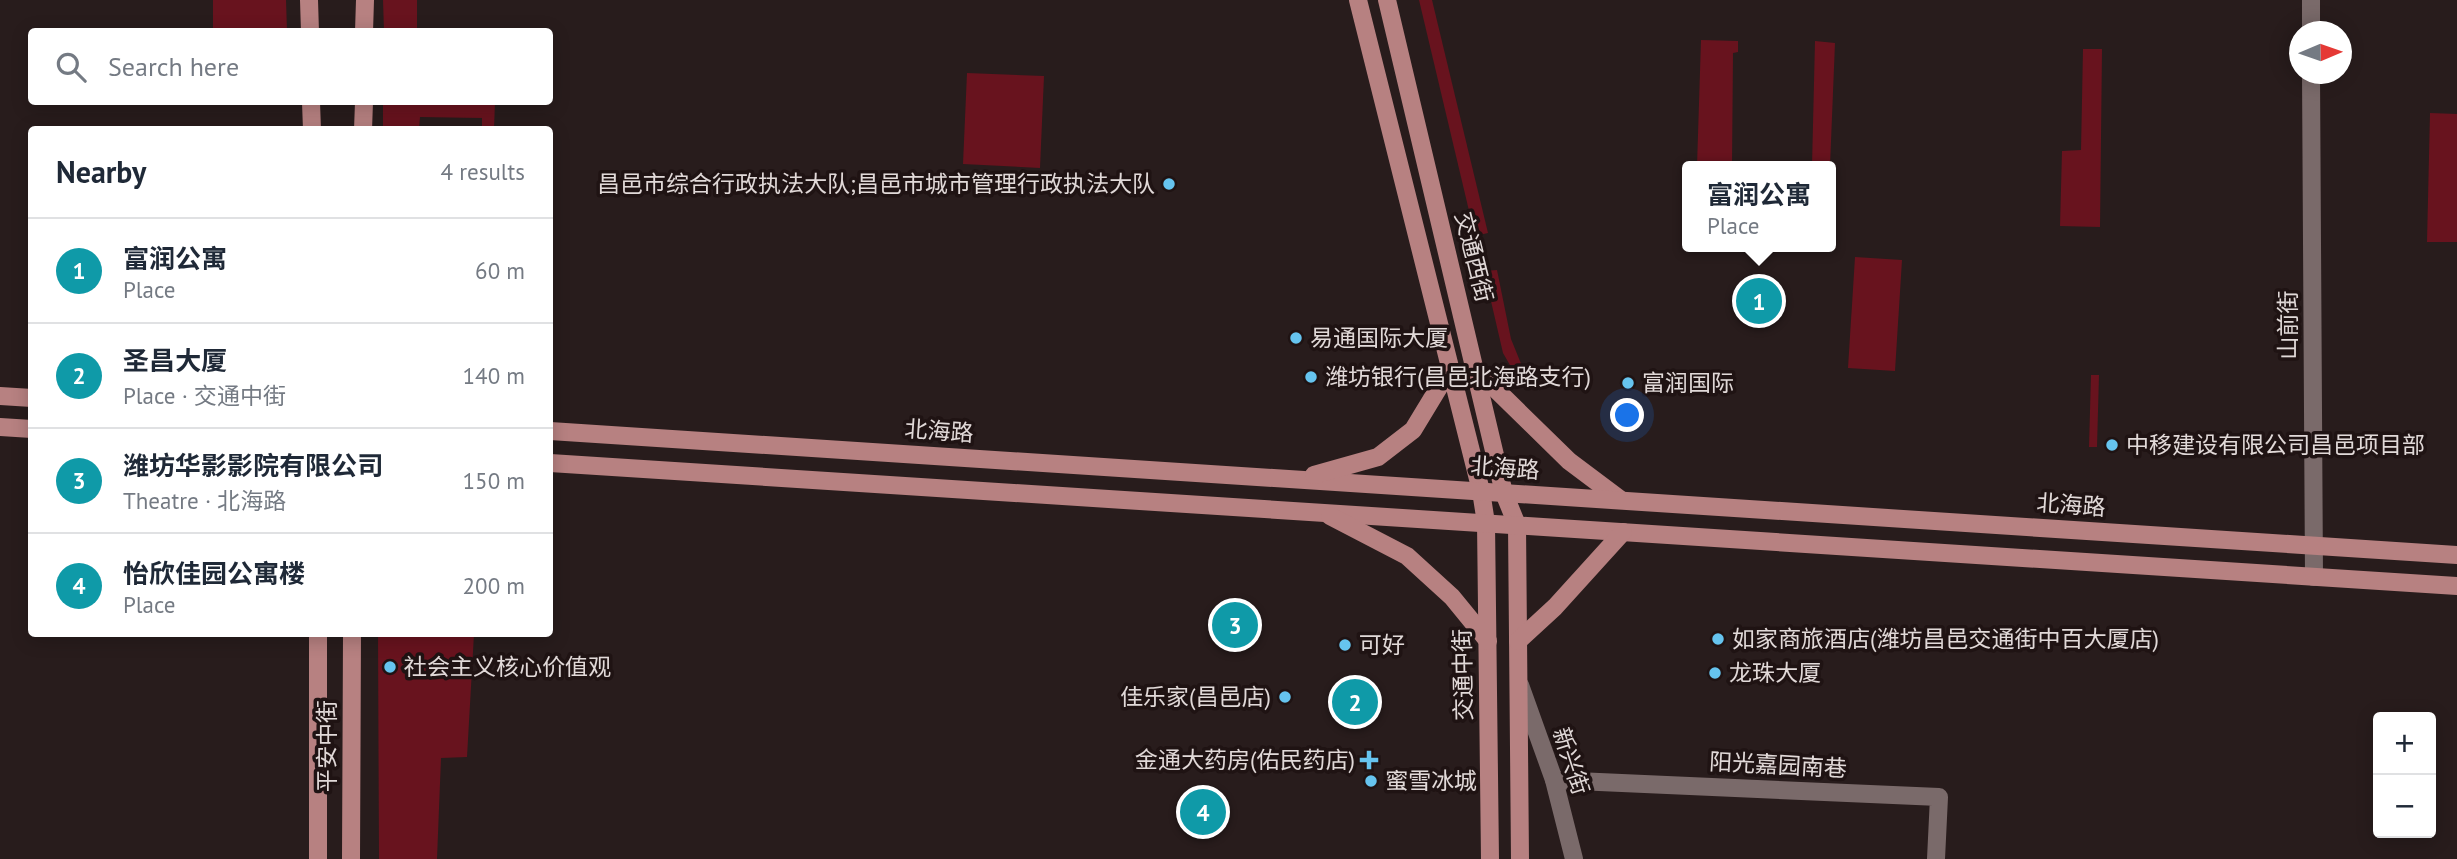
<!DOCTYPE html>
<html lang="en">
<head>
<meta charset="utf-8">
<style>
	body { margin:0; font-family:"PT Sans","Noto Sans SC",sans-serif; background:#f2f2f3; color:#1f2937 }
	.controls { position:absolute; right:21px; bottom:21px; display:grid; overflow:hidden; border-radius:7px; box-shadow:0 4px 18px #0003 }
	.controls button { width:63px; height:63px; display:grid; place-items:center; padding:0; border:0; border-bottom:2px solid #e0e1e3; background:#fff; color:#1f2937; font:35px sans-serif }
	.compass { position:absolute; left:2289px; top:21px; width:63px; height:63px; border-radius:50%; background:#fff; box-shadow:0 4px 18px #0003; rotate:88deg }
	.you { position:absolute; left:1628px; top:416px; width:24px; height:24px; margin:-18px; border:5px solid #fff; border-radius:50%; background:#1a73e8; box-shadow:0 0 0 10px #1a73e833 }
	.badge { display:grid; place-items:center; width:46px; height:46px; border-radius:50%; background:#3f6f8a; color:#fff; font-size:23px; font-weight:700 }
	.pin { position:absolute; translate:-50% -50%; border:4px solid #fff; box-shadow:0 2px 7px #0006 }
	.popup { position:absolute; left:1682px; top:161px; width:154px; height:91px; box-sizing:border-box; display:grid; place-content:center; border-radius:7px; background:#fff; filter:drop-shadow(0 2px 5px #0005); font-size:23px; white-space:nowrap; color:#747a83 }
	.popup b { font-size:26px; color:#1f2937 }
	.popup::after { content:''; position:absolute; left:50%; top:100%; margin-left:-14px; border:14px solid transparent; border-top-color:#fff }
	.list { margin:0; padding:0; list-style:none }
	h2 { display:flex; justify-content:space-between; align-items:center; height:91px; margin:0; padding:0 28px; font-size:30px }
	h2 small { font-size:23px; font-weight:400; color:#747a83 }
	.list li { display:grid; grid-template-columns:46px 1fr auto; gap:21px; align-items:center; box-sizing:border-box; height:105px; padding:0 28px; border-top:2px solid #e0e1e3 }
	.list b { display:block; font-size:26px; white-space:nowrap }
	.list p { margin:0; font-size:23px; white-space:nowrap; color:#747a83 }
	.list em { font-size:23px; font-style:normal; color:#747a83 }
	.icon { flex:none; width:38px; height:38px; fill:none; stroke:currentColor; stroke-width:2; stroke-linecap:round; stroke-linejoin:round }
	.map { position:relative; flex:none; width:2457px; height:859px; overflow:hidden }
	.search { position:absolute; background:#fff; box-shadow:0 4px 18px #0003; left:28px; top:28px; width:525px; height:77px; display:flex; align-items:center; gap:18px; box-sizing:border-box; padding:0 24px; border-radius:7px; color:#747a83; font-size:26px }
	.panel { position:absolute; background:#fff; box-shadow:0 4px 18px #0003; left:28px; top:126px; width:525px; height:511px; border-radius:7px }
	.map>svg:first-child { display:block }
</style>
</head>
<body>
<div class="map">
<svg width="2457" height="859" viewBox="0 0 2457 859">
	<rect width="100%" height="100%" fill="#281c1c"/>
	<!-- green -->
	<g fill="#68131e">
		<path d="M213 0H286L287 31H213Z"/>
		<path d="M383 0H417V31H384Z"/>
		<path d="M1419 0H1432L1488 233 1475 236Z"/>
		<path d="M1701 40 1738 41V52L1733 53 1732 166H1697Z"/>
		<path d="M1815 41 1835 43 1830 166H1812Z"/>
		<path d="M2083 49H2102L2100 227 2060 226 2062 151 2081 150Z"/>
		<path d="M967 73 1044 76 1040 168 963 164Z"/>
		<path d="M383 102H495L494 129H482V118L420 117 419 129H383Z"/>
		<path d="M2430 113 2457 114V242H2427Z"/>
		<path d="M1855 257 1902 260 1895 371 1848 368Z"/>
		<path d="M1497 270 1511 339 1524 371 1518 379 1503 353 1484 271Z"/>
		<path d="M2091 375H2099L2097 447H2089Z"/>
		<path d="M378 634H474L467 757 441 758 437 859H379Z"/>
	</g>
	<g fill="none" stroke-linecap="round" stroke-linejoin="round">
		<!-- minor -->
		<path stroke="#7a6a6a" stroke-width="18" d="M1554 780 1939 797 1936 859"/>
		<!-- tertiary -->
		<g stroke="#7a6a6a" stroke-width="18">
			<path d="M2311 0V32"/>
			<path d="M2311 74 2314 577"/>
			<path d="M1520 685 1554 780 1574 859"/>
		</g>
		<!-- primary -->
		<g stroke="#b78181" stroke-width="18">
			<path d="M309 0 310 32"/>
			<path d="M1358 0 1481 491 1486 523 1490 859"/>
			<path d="M1387 0 1504 493 1517 525 1520 859"/>
			<path d="M364 32 365 0"/>
			<path d="M311 102 312 130"/>
			<path d="M363 130 364 102"/>
			<path d="M1476 370 1569 461 1621 500"/>
			<path d="M0 396 32 398"/>
			<path d="M0 427 32 429"/>
			<path d="M550 431 2457 555"/>
			<path d="M550 463 2457 586"/>
			<path d="M1314 475 1378 457 1413 430 1450 369"/>
			<path d="M1330 516 1407 556 1452 597 1488 641"/>
			<path d="M1518 641 1555 607 1623 532"/>
			<path d="M318 859V634"/>
			<path d="M351 859 352 634"/>
		</g>
	</g>
	<!-- markers -->
	<g fill="#66c4ef" stroke="#1f1313" stroke-width="2.5">
		<circle cx="1169" cy="184" r="7"/>
		<circle cx="1296" cy="338" r="7"/>
		<circle cx="1311" cy="377" r="7"/>
		<circle cx="1628" cy="383" r="7"/>
		<circle cx="2112" cy="445" r="7"/>
		<circle cx="1718" cy="639" r="7"/>
		<circle cx="1345" cy="645" r="7"/>
		<circle cx="390" cy="667" r="7"/>
		<circle cx="1715" cy="673" r="7"/>
		<circle cx="1285" cy="697" r="7"/>
		<path d="M1365.5 749.5h7v7h7v7h-7v7h-7v-7h-7v-7h7z"/>
		<circle cx="1371" cy="781" r="7"/>
	</g>
	<g text-anchor="middle" stroke-width="7" stroke-linejoin="round" paint-order="stroke">
		<!-- poi labels -->
		<g font-size="23" fill="#e1d9d8" stroke="#1f1313" text-anchor="start">
			<text x="1155" y="192" text-anchor="end">昌邑市综合行政执法大队;昌邑市城市管理行政执法大队</text>
			<text x="1310" y="346">易通国际大厦</text>
			<text x="1325" y="385">潍坊银行(昌邑北海路支行)</text>
			<text x="1642" y="391">富润国际</text>
			<text x="2126" y="453">中移建设有限公司昌邑项目部</text>
			<text x="1732" y="647">如家商旅酒店(潍坊昌邑交通街中百大厦店)</text>
			<text x="1359" y="653">可好</text>
			<text x="404" y="675">社会主义核心价值观</text>
			<text x="1729" y="681">龙珠大厦</text>
			<text x="1271" y="705" text-anchor="end">佳乐家(昌邑店)</text>
			<text x="1355" y="768" text-anchor="end">金通大药房(佑民药店)</text>
			<text x="1385" y="789">蜜雪冰城</text>
		</g>
		<!-- street labels -->
		<g font-size="23" fill="#e1d9d8" stroke="#1f1313">
			<text transform="translate(1474 257) rotate(76)" y="8">交通西街</text>
			<text transform="translate(2288 325) rotate(-90)" y="8">山前街</text>
			<text transform="translate(939 431) rotate(4)" y="8">北海路</text>
			<text transform="translate(1505 468) rotate(4)" y="8">北海路</text>
			<text transform="translate(2071 505) rotate(4)" y="8">北海路</text>
			<text transform="translate(1463 675) rotate(-91)" y="8">交通中街</text>
			<text transform="translate(327 746) rotate(-90)" y="8">平安中街</text>
			<text transform="translate(1571 761) rotate(72)" y="8">新兴街</text>
			<text transform="translate(1778 765) rotate(3)" y="8">阳光嘉园南巷</text>
		</g>
	</g>
</svg>
<div class="controls">
<button>+</button>
<button>−</button>
</div>
<svg class="compass" viewBox="-18 -18 36 36"><path d="M0-13l5 13h-10z" fill="#e53935"/><path d="M0 13l5-13h-10z" fill="#747a83"/></svg>
<div class="you"></div>
<div class="pin badge" style="left:1759px;top:301px;background:#0f9aa8">1</div>
<div class="popup"><b>富润公寓</b>Place</div>
<div class="pin badge" style="left:1355px;top:702px;background:#0f9aa8">2</div>
<div class="pin badge" style="left:1235px;top:625px;background:#0f9aa8">3</div>
<div class="pin badge" style="left:1203px;top:812px;background:#0f9aa8">4</div>
<div class="search"><svg class="icon" aria-label="search" viewBox="0 0 24 24"><circle cx="10" cy="10" r="6"/><path d="M15 15l6 6"/></svg>Search here</div>
<section class="panel">
<h2>Nearby<small>4 results</small></h2>
<ul class="list">
<li><span class="badge" style="background:#0f9aa8">1</span><div><b>富润公寓</b><p>Place</p></div><em>60 m</em></li>
<li><span class="badge" style="background:#0f9aa8">2</span><div><b>圣昌大厦</b><p>Place · 交通中街</p></div><em>140 m</em></li>
<li><span class="badge" style="background:#0f9aa8">3</span><div><b>潍坊华影影院有限公司</b><p>Theatre · 北海路</p></div><em>150 m</em></li>
<li><span class="badge" style="background:#0f9aa8">4</span><div><b>怡欣佳园公寓楼</b><p>Place</p></div><em>200 m</em></li>
</ul>
</section>
</div>
</body>
</html>
